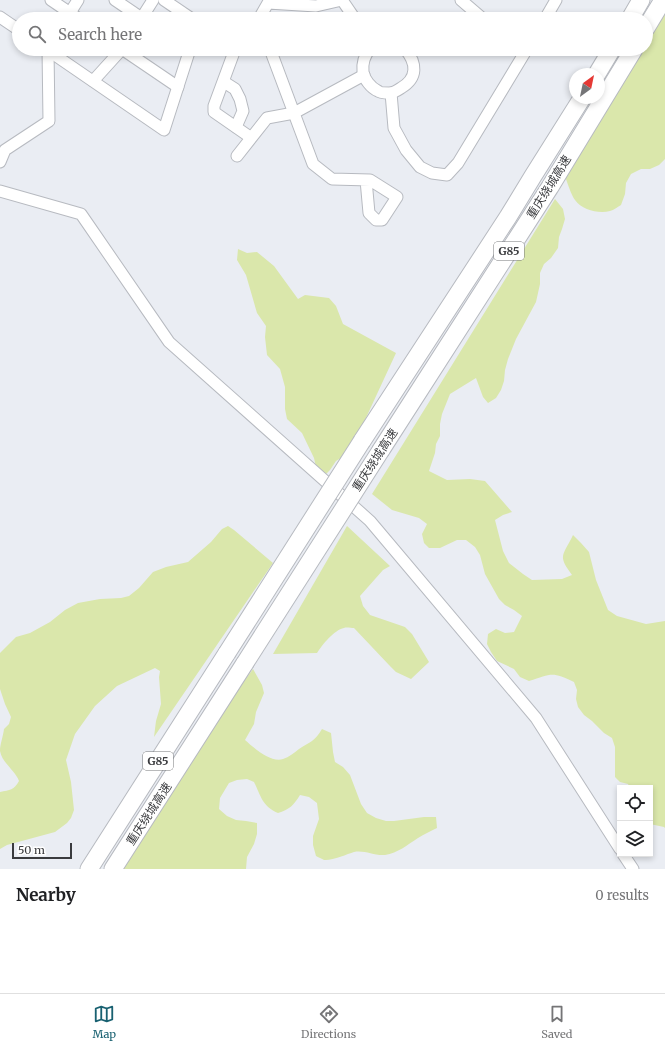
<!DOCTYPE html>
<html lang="en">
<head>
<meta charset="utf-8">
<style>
	body { margin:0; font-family:Merriweather,"Noto Sans SC",serif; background:#f2f2f2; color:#202124 }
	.controls { position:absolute; right:12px; bottom:12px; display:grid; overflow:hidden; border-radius:0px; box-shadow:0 2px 6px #0003 }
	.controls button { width:36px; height:36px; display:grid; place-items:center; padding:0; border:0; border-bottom:1px solid #e0e0e0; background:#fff; color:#202124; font:20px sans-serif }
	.compass { position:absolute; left:569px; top:68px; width:36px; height:36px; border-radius:50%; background:#fff; box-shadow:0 2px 6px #0003; rotate:33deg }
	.scale { position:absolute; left:12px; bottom:10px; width:60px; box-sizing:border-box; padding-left:4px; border:2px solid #3a3b3e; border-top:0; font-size:11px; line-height:14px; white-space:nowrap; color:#3a3b3e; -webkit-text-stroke:3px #fff; paint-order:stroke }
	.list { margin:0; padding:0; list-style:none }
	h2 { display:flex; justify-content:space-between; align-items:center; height:52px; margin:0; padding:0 16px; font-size:17px }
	h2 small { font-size:13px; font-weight:400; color:#757577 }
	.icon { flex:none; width:22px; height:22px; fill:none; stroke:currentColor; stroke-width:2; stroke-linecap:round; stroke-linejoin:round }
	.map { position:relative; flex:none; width:665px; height:869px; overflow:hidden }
	.search { position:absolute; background:#fff; box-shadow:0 2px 6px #0003; left:12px; right:12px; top:12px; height:44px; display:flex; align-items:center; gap:10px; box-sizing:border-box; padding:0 14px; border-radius:22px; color:#757577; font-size:15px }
	.sheet { height:124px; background:#fff }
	nav { display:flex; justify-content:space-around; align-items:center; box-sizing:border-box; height:56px; border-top:1px solid #e0e0e0; background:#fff; font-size:11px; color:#757577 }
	nav a { display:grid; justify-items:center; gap:2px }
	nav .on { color:#196171 }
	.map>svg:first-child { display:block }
</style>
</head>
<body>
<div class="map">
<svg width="665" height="869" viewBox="0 0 665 869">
	<rect width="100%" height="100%" fill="#eaedf3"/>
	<!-- green -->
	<g fill="#dae7ab">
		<path d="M665 3V159L659 165 650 169H641L631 174 626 183 625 194 621 205C617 207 614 210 610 211 599 214 582 210 575 200 571 195 567 181 564 174L638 49H646V35Z"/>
		<path d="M555 199 563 209 565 219 562 229 559 237 558 248 551 258 544 264 540 273V284L536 302 516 339 508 359 505 370 504 381 501 390 496 398 488 403 483 397 476 378 450 394 442 414 440 424V436L436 444 435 453 429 471 447 480 470 479 485 481 512 512 503 515 495 520 503 551 509 563 523 574 532 580 562 579 572 575C557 555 563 556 573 535L581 543 589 552 596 580 608 610 617 616 646 624 665 621V828L664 827 650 824V788H630L628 784 620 782 615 777V747L612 738 604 733 592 721 584 715 578 707 576 699 577 690 574 682C552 671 551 674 529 681L520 677 514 669 497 661 491 652 487 644 488 634 496 629 505 633 514 632 522 616 514 610 505 605 499 599 485 574 480 555 475 547 466 540H457L440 548H429L424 543 422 534 427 524 419 518 392 510 372 494Z"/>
		<path d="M238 249 247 253 257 252 274 266 298 299 305 295 329 298 336 306 343 324 396 353 352 448 344 456 336 461 330 470 324 476 316 467 314 458 302 433 287 419 285 409V387L280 369 267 355 265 337 266 326 257 313 246 275 237 260Z"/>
		<path d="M228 526 234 530 273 563 154 737 156 721 161 704 159 677 160 671 155 668 117 686 95 706 75 734 66 760 71 782 74 810 71 818 67 823 55 832 7 845 0 849V792C10 790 14 790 19 781 15 770 2 763 0 751 0 744 3 737 4 729L9 724 11 717 5 704 0 689V653L16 637 30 633 50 622 65 610 78 603 100 599 121 598 129 596 139 588 153 572 166 567 188 562 211 542 222 529Z"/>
		<path d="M347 526 390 566 383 570 360 596 363 606 370 615 405 627 412 634 429 662 411 679 396 672 389 665 354 628C351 628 346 627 344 628 334 630 322 645 317 653L273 654Z"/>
		<path d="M253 669 262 685 264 693 256 712 254 724 245 740C254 748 271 763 283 759 289 757 294 753 299 749 310 742 315 741 322 729L331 733 333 752 335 762 343 767 350 775 361 804 367 813 376 818 386 821H394L424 817H436L437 828C431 831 424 834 418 838 407 845 398 853 385 855 374 856 365 850 354 852 347 854 332 861 324 860 322 859 318 857 316 856L313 845V836L319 819 317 803 309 797 300 795C294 805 289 810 278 813 262 806 261 796 254 782L247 779 237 780 229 783 220 798 219 809 227 816 236 820 246 821 257 823V834L254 844 247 857 246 869H120L187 759Z"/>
	</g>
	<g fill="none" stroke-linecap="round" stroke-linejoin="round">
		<!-- minor casing -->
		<g stroke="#b7bac0" stroke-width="13">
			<g id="minor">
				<path d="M51 0 79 19"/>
				<path d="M115 0 143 19"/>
				<path d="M164 0 192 19"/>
				<path d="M342 0 355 19"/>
				<path d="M461 0 483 19"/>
				<path d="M0 17 19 30"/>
				<path d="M66 19 78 0"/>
				<path d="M141 19 153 0"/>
				<path d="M260 19V17L268 3 316 6 342 0"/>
				<path d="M545 19 556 0"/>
				<path d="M46 49 164 130 190 49"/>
				<path d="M122 49 178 87"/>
				<path d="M238 49 234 52 214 106V112L250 137"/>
				<path d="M270 49 313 164 332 179 370 180 397 197 382 220H376L369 213 366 180"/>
				<path d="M370 49C364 56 362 63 363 72 364 79 371 88 378 91 380 93 387 93 390 93 393 93 398 90 401 88 418 78 417 63 405 49"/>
				<path d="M93 81 122 49"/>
				<path d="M224 82 235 89 240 99 243 111 236 127"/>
				<path d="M391 93 394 128 406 150 420 167 432 173 447 175 458 163 527 49"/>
				<path d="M237 156 267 118 294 113 364 75"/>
				<path d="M0 162 5 150 49 121 48 49"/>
				<path d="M0 191 81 214 169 342 370 521 536 718 620 849"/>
				<path d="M623 854 633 869"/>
			</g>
		</g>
		<!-- highway casing -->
		<g stroke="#b7bac0" stroke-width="19">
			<g id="highway">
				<path d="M630 19 641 0"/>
				<path d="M646 28 663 0"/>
				<path d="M597 74 612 49"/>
				<path d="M362 441 508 217 533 176 582 98"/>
				<path d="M381 450 550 187 634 49"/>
				<path d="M89 869 227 653"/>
				<path d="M113 869 245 663"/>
			</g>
		</g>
		<!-- minor -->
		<use href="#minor" stroke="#fff" stroke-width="11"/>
		<!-- highway -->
		<use href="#highway" stroke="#fff" stroke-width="17"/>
		<!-- highway-bridge casing -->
		<g stroke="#b7bac0" stroke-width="19" stroke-linecap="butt">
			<g id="highway-bridge">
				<path d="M227 653 362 441"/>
				<path d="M245 663 381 450"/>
			</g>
		</g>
		<!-- highway-bridge -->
		<use href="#highway-bridge" stroke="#fff" stroke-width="17"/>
	</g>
	<g text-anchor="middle" stroke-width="3.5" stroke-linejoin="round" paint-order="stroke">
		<!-- shield labels -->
		<g fill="#fff" stroke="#757678" stroke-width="1">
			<rect x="494" y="242" width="30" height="18" rx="3"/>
			<rect x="143" y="752" width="30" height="18" rx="3"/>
		</g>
		<g font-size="11" font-weight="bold" fill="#3a3b3e">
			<text x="509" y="255">G85</text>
			<text x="158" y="765">G85</text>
		</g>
		<!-- street labels -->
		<g font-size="12" fill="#3a3b3e" stroke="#fff">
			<text transform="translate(549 187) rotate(-58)" y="4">重庆绕城高速</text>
			<text transform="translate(375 460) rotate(-57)" y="4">重庆绕城高速</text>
			<text transform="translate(149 814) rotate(-57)" y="4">重庆绕城高速</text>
		</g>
	</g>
</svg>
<div class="controls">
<button><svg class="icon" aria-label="locate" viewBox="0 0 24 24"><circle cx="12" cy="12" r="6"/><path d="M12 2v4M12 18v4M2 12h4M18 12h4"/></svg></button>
<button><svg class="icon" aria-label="layers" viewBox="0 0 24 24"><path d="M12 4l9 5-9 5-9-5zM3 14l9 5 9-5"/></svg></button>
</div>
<svg class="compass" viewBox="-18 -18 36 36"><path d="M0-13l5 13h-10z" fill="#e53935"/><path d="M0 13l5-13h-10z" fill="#757577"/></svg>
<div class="scale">50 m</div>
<div class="search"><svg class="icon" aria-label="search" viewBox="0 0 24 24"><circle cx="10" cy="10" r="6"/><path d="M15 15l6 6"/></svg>Search here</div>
</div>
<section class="sheet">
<h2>Nearby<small>0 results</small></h2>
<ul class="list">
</ul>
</section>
<nav>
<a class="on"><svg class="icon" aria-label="map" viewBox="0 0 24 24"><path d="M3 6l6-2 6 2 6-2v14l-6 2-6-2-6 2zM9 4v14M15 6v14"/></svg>Map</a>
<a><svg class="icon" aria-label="directions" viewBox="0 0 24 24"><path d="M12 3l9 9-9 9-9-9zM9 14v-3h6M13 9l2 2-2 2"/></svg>Directions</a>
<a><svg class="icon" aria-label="saved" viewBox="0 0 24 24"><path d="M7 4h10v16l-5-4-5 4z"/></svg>Saved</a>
</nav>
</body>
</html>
